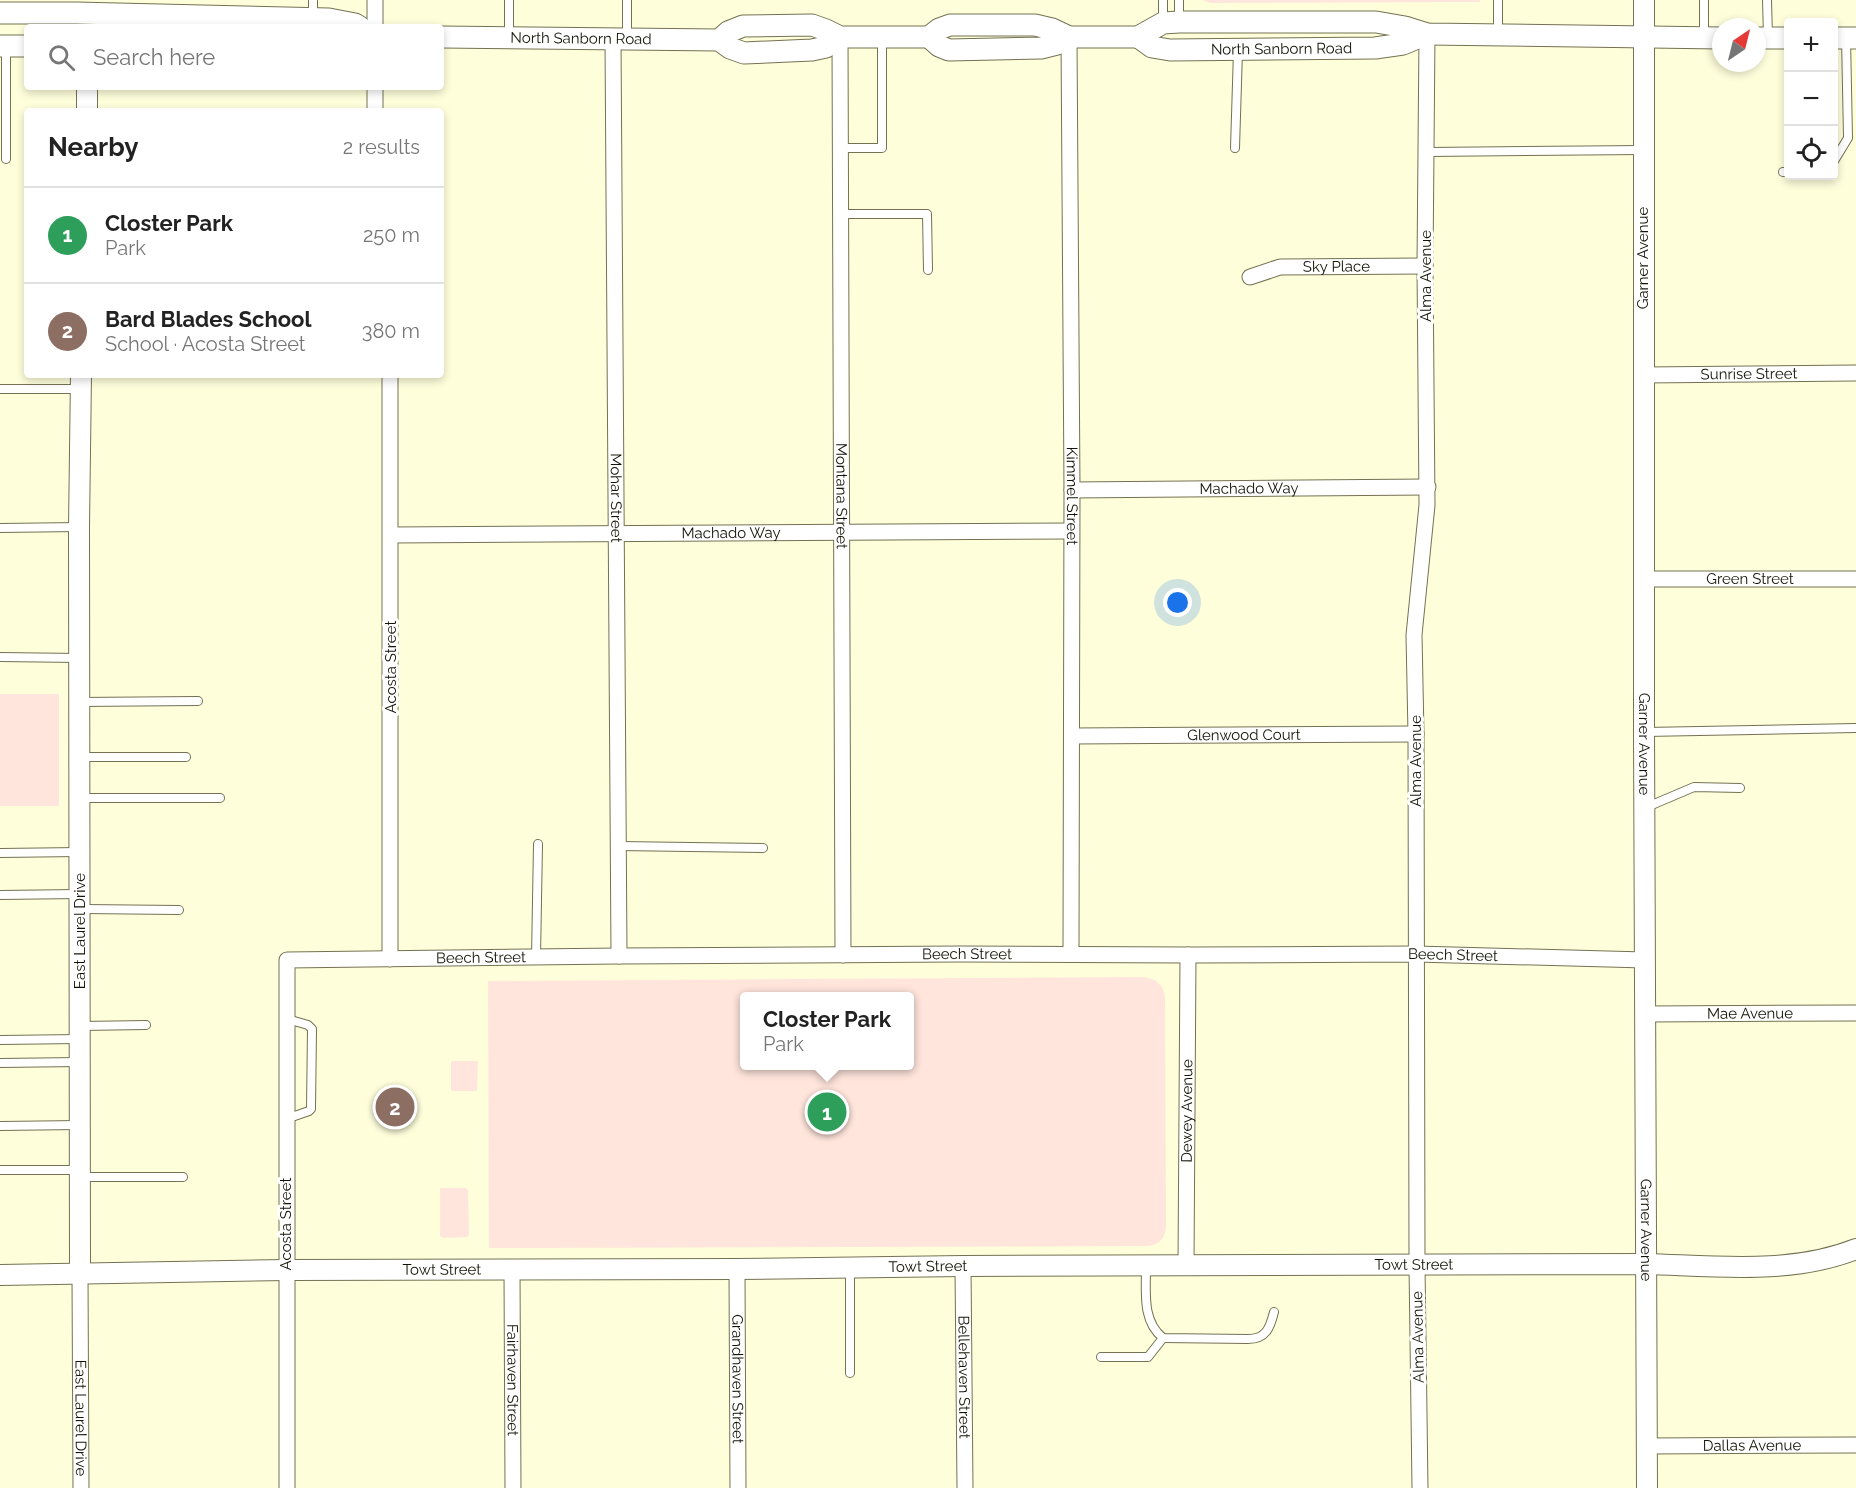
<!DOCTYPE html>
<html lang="en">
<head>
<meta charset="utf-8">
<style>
	body { margin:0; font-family:Raleway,sans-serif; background:#f6f6f6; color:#222 }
	.controls { position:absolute; right:18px; top:18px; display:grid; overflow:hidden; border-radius:6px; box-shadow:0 3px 9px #0003 }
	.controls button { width:54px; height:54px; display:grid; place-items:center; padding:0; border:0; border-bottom:2px solid #e0e0e0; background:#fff; color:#222; font:30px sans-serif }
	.compass { position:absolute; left:1712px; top:18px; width:54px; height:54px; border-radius:50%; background:#fff; box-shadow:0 3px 9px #0003; rotate:35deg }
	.you { position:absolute; left:1178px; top:603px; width:21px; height:21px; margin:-15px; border:4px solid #fff; border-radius:50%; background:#1a73e8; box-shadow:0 0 0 9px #1a73e833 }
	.badge { display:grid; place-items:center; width:39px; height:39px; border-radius:50%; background:#844ac0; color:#fff; font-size:20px; font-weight:700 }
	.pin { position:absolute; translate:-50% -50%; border:3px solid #fff; box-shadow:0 2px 6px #0006 }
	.popup { position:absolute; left:740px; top:992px; width:174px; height:78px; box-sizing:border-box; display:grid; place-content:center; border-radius:6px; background:#fff; filter:drop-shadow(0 2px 4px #0005); font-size:20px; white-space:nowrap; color:#767676 }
	.popup b { font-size:22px; color:#222 }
	.popup::after { content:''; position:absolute; left:50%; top:100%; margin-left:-12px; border:12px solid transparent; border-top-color:#fff }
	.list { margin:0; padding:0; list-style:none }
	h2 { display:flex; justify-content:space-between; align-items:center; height:78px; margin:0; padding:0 24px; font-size:26px }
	h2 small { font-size:20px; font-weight:400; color:#767676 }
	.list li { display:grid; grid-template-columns:39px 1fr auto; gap:18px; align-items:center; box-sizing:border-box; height:96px; padding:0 24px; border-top:2px solid #e0e0e0 }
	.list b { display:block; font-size:22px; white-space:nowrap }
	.list p { margin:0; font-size:20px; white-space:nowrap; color:#767676 }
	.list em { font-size:20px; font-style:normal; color:#767676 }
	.icon { flex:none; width:33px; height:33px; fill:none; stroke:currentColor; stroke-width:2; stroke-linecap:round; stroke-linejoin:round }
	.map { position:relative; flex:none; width:1856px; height:1488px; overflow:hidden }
	.search { position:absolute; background:#fff; box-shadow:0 3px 9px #0003; left:24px; top:24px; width:420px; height:66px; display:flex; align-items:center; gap:15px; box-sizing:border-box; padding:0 21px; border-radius:6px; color:#767676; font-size:22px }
	.panel { position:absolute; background:#fff; box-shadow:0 3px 9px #0003; left:24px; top:108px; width:420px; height:270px; border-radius:6px }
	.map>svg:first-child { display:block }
</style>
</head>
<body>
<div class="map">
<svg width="1856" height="1488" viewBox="0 0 1856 1488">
	<rect width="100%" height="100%" fill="#fefedb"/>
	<!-- green -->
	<g fill="#ffe5dc" fill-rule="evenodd">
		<path d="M1203 0H1480V2L1210 3Z"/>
		<rect x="0" y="694" width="59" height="112"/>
		<path d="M1143 977C1156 979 1164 984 1165 998L1166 1227C1165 1240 1157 1246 1145 1246L489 1248 488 981ZM744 996H910V1066H744Z"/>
		<path d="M451 1061H478L477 1091H451Z"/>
		<path d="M440 1188H466L468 1190 469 1235 467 1237 444 1238 440 1236Z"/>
	</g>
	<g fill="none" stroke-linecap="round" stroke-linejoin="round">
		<!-- service casing -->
		<g stroke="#737253" stroke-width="10">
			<g id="service">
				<path d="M313 0V17"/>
				<path d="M1163 0V22"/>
				<path d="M1179 0V21"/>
				<path d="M1704 0V36"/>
				<path d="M1767 0 1768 37"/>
				<path d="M1498 34V0"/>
				<path d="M509 37V0"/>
				<path d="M627 37V0"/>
				<path d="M6 48V159"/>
				<path d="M840 148H882V38"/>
				<path d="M1235 148 1238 51"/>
				<path d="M1427 152 1643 150"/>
				<path d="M1834 161 1848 138 1846 38"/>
				<path d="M1783 172H1788"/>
				<path d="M840 214H927L928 270"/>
				<path d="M0 389H79"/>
				<path d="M0 528 79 527"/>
				<path d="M0 657 79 658"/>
				<path d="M79 702 198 701"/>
				<path d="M1645 732 1856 728"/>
				<path d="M79 757H186"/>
				<path d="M81 798H220"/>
				<path d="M1647 807 1694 787 1740 788"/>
				<path d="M618 846 763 848"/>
				<path d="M0 853 79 852"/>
				<path d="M0 895 79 894"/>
				<path d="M82 909 179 910"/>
				<path d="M536 957 538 844"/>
				<path d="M81 1026 146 1025"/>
				<path d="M0 1040 79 1039"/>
				<path d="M0 1063 79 1062"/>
				<path d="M286 1119 309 1111 311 1109 312 1029 308 1025 287 1019"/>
				<path d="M0 1126 79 1125"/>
				<path d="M0 1170H79"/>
				<path d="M80 1177H183"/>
				<path d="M850 1267V1373"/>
				<path d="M1146 1267C1146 1293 1142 1321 1163 1338L1248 1339C1266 1339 1270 1328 1274 1312"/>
				<path d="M1101 1357H1148L1163 1338"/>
			</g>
		</g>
		<!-- minor casing -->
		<g stroke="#737253" stroke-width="17">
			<g id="minor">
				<path d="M375 0V27"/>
				<path id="s1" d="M840 37 843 955"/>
				<path id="s2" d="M1069 37 1072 490 1071 954"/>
				<path id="s3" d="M613 39 619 956"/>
				<path d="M375 111V87"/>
				<path id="s4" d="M1250 277 1280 267 1425 266"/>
				<path id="s5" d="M1643 375 1856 373"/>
				<path id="s6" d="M1072 490 1428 487"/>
				<path id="s7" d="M391 535 1071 531"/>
				<path id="s8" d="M1644 579H1856"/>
				<path id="s9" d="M1072 736 1416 734"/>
				<path d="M390 959V375"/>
				<path id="s10" d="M1645 1014 1856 1013"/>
				<path id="s11" d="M1186 1265 1188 955"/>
				<path id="s12" d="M963 1266 965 1488"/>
				<path id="s13" d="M737 1269 738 1488"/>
				<path id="s14" d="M512 1270 513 1488"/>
				<path id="s15" d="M80 1274 81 1488"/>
				<path id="s16" d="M1647 1446 1856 1445"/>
				<path id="s17" d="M287 1488V960L619 956 960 954 1188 955 1416 954 1645 960"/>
				<path d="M1420 1488 1417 1265 1416 734 1414 635 1427 505 1425 266 1427 34"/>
			</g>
		</g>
		<!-- tertiary casing -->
		<g stroke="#737253" stroke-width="22">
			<g id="tertiary">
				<path id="s18" d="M1644 0V732L1647 1488"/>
				<path d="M87 111V87"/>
				<path d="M80 1274 79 527 81 375"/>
				<path id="s19" d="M0 1275 286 1270 737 1269 963 1266 1647 1264C1715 1266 1791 1275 1856 1249"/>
			</g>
		</g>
		<!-- secondary casing -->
		<g stroke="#737253" stroke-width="23">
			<g id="secondary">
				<path d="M0 13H76L329 19 355 24 360 27"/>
				<path id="s20" d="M441 37 719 40 730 48 744 53 812 50 826 47 840 37"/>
				<path d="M929 37 939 46 949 50 1041 48 1057 44 1069 37"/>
				<path id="s21" d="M1138 37 1152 47 1170 50 1375 48 1403 44 1427 34"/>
				<path d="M1757 38H1788"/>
				<path d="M1834 38H1856"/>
				<path d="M719 40 728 32 743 26 812 25 826 30 840 37H929L939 29 950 25H1035L1052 29 1069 37H1138L1163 23 1179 22H1376L1405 27 1427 34 1721 38"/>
				<path d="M0 46H27"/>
			</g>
		</g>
		<!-- service -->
		<use href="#service" stroke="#fff" stroke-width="8"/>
		<!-- minor -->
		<use href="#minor" stroke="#fff" stroke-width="15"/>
		<!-- tertiary -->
		<use href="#tertiary" stroke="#fff" stroke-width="20"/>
		<!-- secondary -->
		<use href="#secondary" stroke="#fff" stroke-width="21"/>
	</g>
	<g text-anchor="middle" stroke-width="6" stroke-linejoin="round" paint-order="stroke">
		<!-- street labels -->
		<g font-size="15" fill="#131307" stroke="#fff">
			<text dy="5" stroke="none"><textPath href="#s20" startOffset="140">North Sanborn Road</textPath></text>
			<text dy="5" stroke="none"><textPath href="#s21" startOffset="147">North Sanborn Road</textPath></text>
			<text transform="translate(1643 258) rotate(-90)" y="5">Garner Avenue</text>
			<text dy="5" stroke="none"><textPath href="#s4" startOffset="88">Sky Place</textPath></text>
			<text transform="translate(1426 276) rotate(-90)" y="5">Alma Avenue</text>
			<text dy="5" stroke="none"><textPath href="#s5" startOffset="106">Sunrise Street</textPath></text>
			<text dy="5" stroke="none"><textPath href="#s6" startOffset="177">Machado Way</textPath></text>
			<text dy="5" stroke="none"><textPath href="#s2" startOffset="459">Kimmel Street</textPath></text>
			<text dy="5" stroke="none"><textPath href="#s1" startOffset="459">Montana Street</textPath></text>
			<text dy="5" stroke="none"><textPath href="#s3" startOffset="459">Mohar Street</textPath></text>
			<text dy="5" stroke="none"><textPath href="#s7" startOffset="340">Machado Way</textPath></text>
			<text dy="5" stroke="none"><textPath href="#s8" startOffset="106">Green Street</textPath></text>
			<text transform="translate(391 667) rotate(-90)" y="5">Acosta Street</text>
			<text dy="5" stroke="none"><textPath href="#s9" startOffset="172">Glenwood Court</textPath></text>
			<text dy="5" stroke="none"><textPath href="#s18" startOffset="744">Garner Avenue</textPath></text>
			<text transform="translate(1416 761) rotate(-90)" y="5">Alma Avenue</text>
			<text transform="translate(80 931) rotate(-90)" y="5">East Laurel Drive</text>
			<text dy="5" stroke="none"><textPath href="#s17" startOffset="1208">Beech Street</textPath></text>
			<text dy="5" stroke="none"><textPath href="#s17" startOffset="1694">Beech Street</textPath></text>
			<text dy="5" stroke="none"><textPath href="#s17" startOffset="722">Beech Street</textPath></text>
			<text dy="5" stroke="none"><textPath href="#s10" startOffset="105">Mae Avenue</textPath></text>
			<text dy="5" stroke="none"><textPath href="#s11" startOffset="154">Dewey Avenue</textPath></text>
			<text transform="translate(286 1224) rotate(-90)" y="5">Acosta Street</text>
			<text dy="5" stroke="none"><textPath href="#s18" startOffset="1230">Garner Avenue</textPath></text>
			<text dy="5" stroke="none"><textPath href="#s19" startOffset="1414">Towt Street</textPath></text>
			<text dy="5" stroke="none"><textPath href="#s19" startOffset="928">Towt Street</textPath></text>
			<text dy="5" stroke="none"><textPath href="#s19" startOffset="442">Towt Street</textPath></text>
			<text transform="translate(1418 1337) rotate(-91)" y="5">Alma Avenue</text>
			<text dy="5" stroke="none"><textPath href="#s12" startOffset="111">Bellehaven Street</textPath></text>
			<text dy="5" stroke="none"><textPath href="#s13" startOffset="110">Grandhaven Street</textPath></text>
			<text dy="5" stroke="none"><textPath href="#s14" startOffset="110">Fairhaven Street</textPath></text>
			<text dy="5" stroke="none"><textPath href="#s15" startOffset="144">East Laurel Drive</textPath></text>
			<text dy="5" stroke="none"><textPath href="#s16" startOffset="105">Dallas Avenue</textPath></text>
		</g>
	</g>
</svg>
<div class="controls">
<button>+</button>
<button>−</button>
<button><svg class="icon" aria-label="locate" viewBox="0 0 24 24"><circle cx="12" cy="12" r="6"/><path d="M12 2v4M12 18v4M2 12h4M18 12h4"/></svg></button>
</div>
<svg class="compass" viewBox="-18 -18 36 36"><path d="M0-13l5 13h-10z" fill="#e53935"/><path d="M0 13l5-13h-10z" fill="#767676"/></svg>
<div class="you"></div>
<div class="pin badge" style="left:827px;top:1112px;background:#2e9e5b">1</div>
<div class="popup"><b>Closter Park</b>Park</div>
<div class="pin badge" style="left:395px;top:1107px;background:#8d6e63">2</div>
<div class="search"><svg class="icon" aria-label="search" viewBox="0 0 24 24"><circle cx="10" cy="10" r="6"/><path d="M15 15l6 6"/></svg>Search here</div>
<section class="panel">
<h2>Nearby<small>2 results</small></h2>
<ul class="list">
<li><span class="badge" style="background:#2e9e5b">1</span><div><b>Closter Park</b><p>Park</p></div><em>250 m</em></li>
<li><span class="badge" style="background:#8d6e63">2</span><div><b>Bard Blades School</b><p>School · Acosta Street</p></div><em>380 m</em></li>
</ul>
</section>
</div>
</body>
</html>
